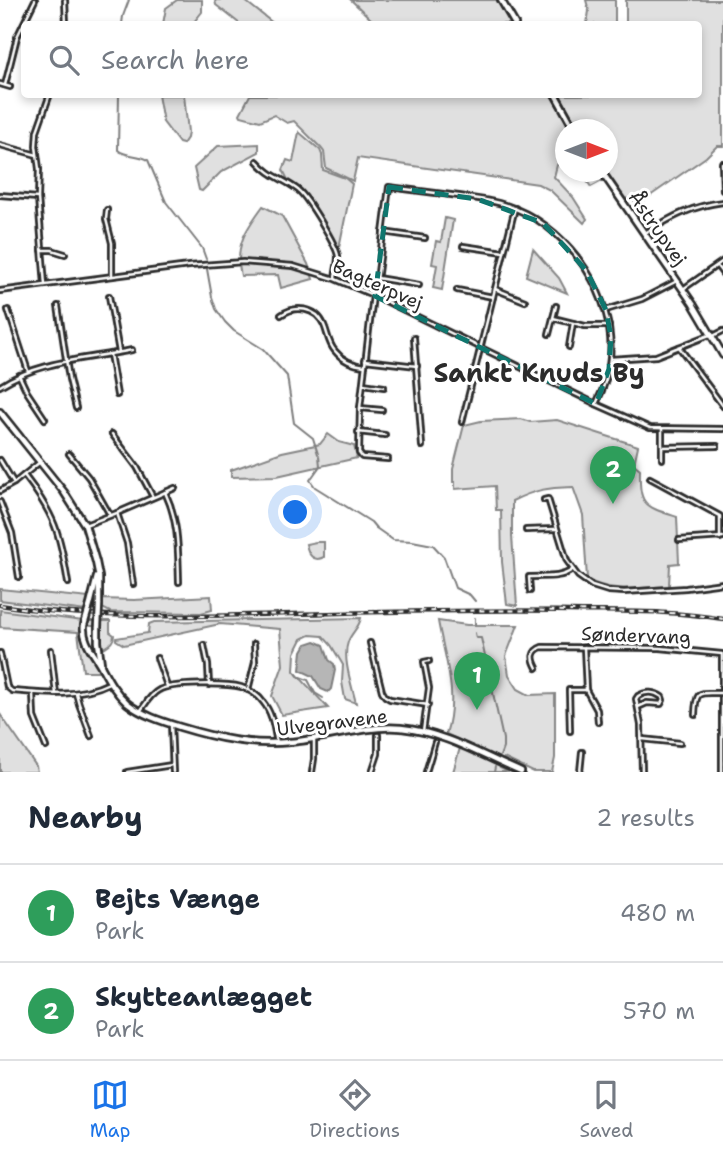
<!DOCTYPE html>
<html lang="en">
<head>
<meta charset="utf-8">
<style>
	body { margin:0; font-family:"Shantell Sans",sans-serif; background:#f6f6f7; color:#1f2937 }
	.compass { position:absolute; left:555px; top:119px; width:63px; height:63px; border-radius:50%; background:#fff; box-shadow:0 4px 10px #0003; rotate:90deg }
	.you { position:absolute; left:296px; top:513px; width:24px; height:24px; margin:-18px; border:5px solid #fff; border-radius:50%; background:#1a73e8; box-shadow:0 0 0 10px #1a73e833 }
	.badge { display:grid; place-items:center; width:46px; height:46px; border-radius:50%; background:#1a73e8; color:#fff; font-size:23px; font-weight:700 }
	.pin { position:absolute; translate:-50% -58px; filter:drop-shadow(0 2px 4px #0008) }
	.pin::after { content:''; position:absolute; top:37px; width:24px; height:21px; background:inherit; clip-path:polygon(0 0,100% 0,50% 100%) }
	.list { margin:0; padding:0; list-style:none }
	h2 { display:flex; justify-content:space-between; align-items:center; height:91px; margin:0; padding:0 28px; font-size:30px }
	h2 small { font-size:23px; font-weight:400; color:#747a83 }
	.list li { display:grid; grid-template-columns:46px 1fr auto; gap:21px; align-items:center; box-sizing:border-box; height:98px; padding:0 28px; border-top:2px solid #e0e1e3 }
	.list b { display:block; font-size:26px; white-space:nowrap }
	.list p { margin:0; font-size:23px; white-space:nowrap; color:#747a83 }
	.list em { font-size:23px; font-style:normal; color:#747a83 }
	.icon { flex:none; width:38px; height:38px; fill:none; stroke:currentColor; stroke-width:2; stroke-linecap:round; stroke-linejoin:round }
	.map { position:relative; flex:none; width:723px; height:772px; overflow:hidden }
	.search { position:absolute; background:#fff; box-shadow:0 4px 10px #0003; left:21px; right:21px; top:21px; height:77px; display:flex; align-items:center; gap:18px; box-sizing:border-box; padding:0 24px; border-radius:7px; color:#747a83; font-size:26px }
	.sheet { height:287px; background:#fff }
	nav { display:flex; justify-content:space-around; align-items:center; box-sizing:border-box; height:98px; border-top:2px solid #e0e1e3; background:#fff; font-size:19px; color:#747a83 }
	nav a { display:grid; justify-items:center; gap:4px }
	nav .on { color:#1a73e8 }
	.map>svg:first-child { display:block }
</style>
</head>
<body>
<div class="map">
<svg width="723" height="772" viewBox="0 0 723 772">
	<rect width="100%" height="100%" fill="#fff"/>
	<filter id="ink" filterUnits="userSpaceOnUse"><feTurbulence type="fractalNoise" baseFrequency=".0143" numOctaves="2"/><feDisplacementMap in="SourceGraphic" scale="14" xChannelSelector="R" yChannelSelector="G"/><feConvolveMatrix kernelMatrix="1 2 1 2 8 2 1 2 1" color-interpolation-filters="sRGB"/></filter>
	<g filter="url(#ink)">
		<!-- green -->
		<g fill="#e0e0e0" stroke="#868686" stroke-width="2">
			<path d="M177 0H202V12L194 22 195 24H163L166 8Z"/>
			<path d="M215 0H244L274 24H240L216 5Z"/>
			<path d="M351 0H497L511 24H376Z"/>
			<path d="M586 0H615V24H587L589 11Z"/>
			<path d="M626 0H723V146H717L706 157 640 203 625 198 607 172 608 130 579 129 560 95 698 94V24H626Z"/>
			<path d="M158 95H184L188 132 187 138 183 144 179 143 163 122Z"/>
			<path d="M250 95H551L571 129 566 130 565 157 557 165 554 177 573 197 587 219 584 223 550 190 538 184 358 158 353 181 326 168 324 152 321 148 294 121 287 123 274 115 260 121 241 116 240 114Z"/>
			<path d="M299 132 320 150 322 155 323 170 345 178 352 184 339 248 337 249 309 198 302 190 289 182 283 170 287 160 293 162Z"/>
			<path d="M259 144V152L221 172 202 191 199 190 194 168 218 146Z"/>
			<path d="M584 172H598L604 180 591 187 587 181Z"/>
			<path d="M263 206 282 216 308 264 313 279 281 288 278 275 241 276C234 246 246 229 263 206Z"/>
			<path d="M445 218 453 220 442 290 433 288 437 265 432 264 436 241 441 242Z"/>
			<path d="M533 249 559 278 567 293 526 276Z"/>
			<path d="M521 419 530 422 557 420 638 446 634 464 640 469C639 506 644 506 677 517L679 563 670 564 669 586C642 587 612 594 587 579L583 515 573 487C546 488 537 489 512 501V536L517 606 507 604 502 562 501 510H496L495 486 455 489V482H453V469L464 425 481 421Z"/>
			<path d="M328 434 339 442 354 446 357 458 277 476 231 477V470L282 452 320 444Z"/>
			<path d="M316 542H324V557C313 563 308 554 306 544Z"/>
			<path d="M0 589 90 598 86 611 0 600Z"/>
			<path d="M211 596 212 610 201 613 110 612 102 608V599L134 600Z"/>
			<path d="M0 610 83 621H110V632L114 635C114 643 108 645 102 649L101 627 83 625C79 645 98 653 98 671H83L78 632 0 627Z"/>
			<path d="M361 618C359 628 351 633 348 642 342 658 352 686 356 703L345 699 342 682 343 665 331 645 323 636 310 635 302 639 295 653 294 671 328 708 282 715 272 696 283 665 280 629 220 624 124 645 116 640V638L148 633 149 624 154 622Z"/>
			<path d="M438 621 467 625H518L506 656 509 675 518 689 529 695 555 694V758L552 772H533L504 758 500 768 509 772H453L462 741 446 734C459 693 445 661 438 621Z"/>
			<path d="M0 714 36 766 37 772H0Z"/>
		</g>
		<!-- water -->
		<path fill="#b6b6b6" stroke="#7e7e7e" stroke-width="2" d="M315 641 324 645 329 660 334 664 335 670 331 689 328 692 321 689 313 676 300 670 302 651 306 644Z"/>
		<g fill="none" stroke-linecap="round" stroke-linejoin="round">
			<!-- stream -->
			<g stroke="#7e7e7e" stroke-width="2">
				<path d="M122 24 123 16 129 0"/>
				<path d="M119 94 118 150C125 157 139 154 148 160L166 202 202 248 206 259"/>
				<path d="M207 269 212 297 216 309 225 322 234 331 263 349 287 376 294 423 313 438 318 454"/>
				<path d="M319 456 320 466 310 480 315 487 371 522 376 528 393 540 412 541 433 545 444 557 455 588 470 595 475 601"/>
				<path d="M475 618V624"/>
				<path d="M475 633 476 638H481L503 739V748L500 756"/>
				<path d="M296 673 298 676"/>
				<path d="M300 677 308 680 315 693 323 698"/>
				<path d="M494 772 495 767"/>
			</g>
			<!-- street casing -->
			<g stroke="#2b2b2b" stroke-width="8">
				<g id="street">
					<path d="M65 0 66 24"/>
					<path d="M0 84 10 87"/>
					<path d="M5 85 17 37 35 0"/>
					<path d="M0 145 37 155"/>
					<path d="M257 161C271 177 282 178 298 190 307 197 336 244 338 256 338 263 336 271 335 278"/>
					<path d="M722 163 723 190"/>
					<path d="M0 195 38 198"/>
					<path d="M107 210 106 219 112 243V276"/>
					<path d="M383 232 425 238"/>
					<path d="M645 233C672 217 691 206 723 202"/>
					<path d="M463 246 504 252"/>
					<path d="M42 250H52L65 254"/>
					<path d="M717 266 723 274"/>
					<path d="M377 278 419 285"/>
					<path d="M45 285 38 198 39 169 36 146 37 131 50 94"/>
					<path d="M495 289 525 301"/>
					<path d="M683 289 723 261"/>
					<path d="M457 290 493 297"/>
					<path d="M0 291 189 266 243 262 293 266 335 279 373 295 596 404 650 428 723 429"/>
					<path d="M373 295 360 408 359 453 362 457 388 459"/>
					<path d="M109 296 119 352"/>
					<path d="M375 296 389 187C412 190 435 193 459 196 478 199 498 201 516 209 571 231 616 298 610 358 609 375 603 390 596 404"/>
					<path d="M58 306 69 379 76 408"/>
					<path d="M8 310 28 371"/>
					<path d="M606 310 642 299 677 281"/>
					<path d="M281 315C295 305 316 307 324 325 328 334 328 343 335 351 343 361 353 365 365 366"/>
					<path d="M553 318 585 326H609"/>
					<path d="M549 334 556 306"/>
					<path d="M713 336 723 331"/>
					<path d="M414 338 422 446"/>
					<path d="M569 347 573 323"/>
					<path d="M679 347 723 406"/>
					<path d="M110 354 117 395"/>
					<path d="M611 359 656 356 712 334"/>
					<path d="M365 360 417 366"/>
					<path d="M19 375 27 392 45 419"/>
					<path d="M363 384 384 387"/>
					<path d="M0 386C39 361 87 359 132 350"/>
					<path d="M360 408 382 410"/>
					<path d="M462 422 515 208"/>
					<path d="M662 429V459"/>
					<path d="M358 432 385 435"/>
					<path d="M112 434 137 467 153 497"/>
					<path d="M662 447 717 446"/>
					<path d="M69 454 89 478 110 515"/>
					<path d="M0 460 14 483"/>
					<path d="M24 475C55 515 60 533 68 583"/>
					<path d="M650 478 720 516V538"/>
					<path d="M0 491 14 483 40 462"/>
					<path d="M165 492C179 522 178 550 179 582"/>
					<path d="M544 500 548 499 567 561 578 576 592 586 608 591 624 592 686 588 723 583"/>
					<path d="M0 502 12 533 19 577"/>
					<path d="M117 513 127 543 133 584"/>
					<path d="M85 525 117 513 175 488"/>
					<path d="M526 530 556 529"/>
					<path d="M679 540 723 537"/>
					<path d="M530 591 529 577C544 576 560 579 572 570"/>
					<path d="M370 643 382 691 385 696 390 699 428 705"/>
					<path d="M204 645 208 665 209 685"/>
					<path d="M584 647 586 690 597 710 598 722"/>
					<path d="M51 650 56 694"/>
					<path d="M0 653 7 687 12 691C44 694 79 698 109 683"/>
					<path d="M157 658 167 686"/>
					<path d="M537 668C532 659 531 651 542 647L660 648 722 654V772"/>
					<path d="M248 690 255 662 254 644"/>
					<path d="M33 693 34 717 46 747"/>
					<path d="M76 693 79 704 91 736"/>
					<path d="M638 707 647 703 661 704 663 700 662 697C655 692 646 691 638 696L636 699 641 725 642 772"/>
					<path d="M141 710C146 703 151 694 159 690 171 683 227 683 241 687 250 690 258 695 263 702 273 714 274 729 277 743"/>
					<path d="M695 715C696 688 699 694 722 693"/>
					<path d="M171 724 173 772"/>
					<path d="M570 731 569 690H586"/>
					<path d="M423 732 429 688 424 662 429 661"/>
					<path d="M642 739 680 743"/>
					<path d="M127 772 172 765"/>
					<path d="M312 772 314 759V739"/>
					<path d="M372 772 378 754V735"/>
					<path d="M426 772 435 742"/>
					<path d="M580 772 582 752"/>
				</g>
			</g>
			<!-- secondary casing -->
			<g stroke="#2b2b2b" stroke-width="10">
				<g id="secondary">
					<path d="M501 0 515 24"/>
					<path d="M555 94 575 130"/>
					<path d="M602 172 693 304 723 355"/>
					<path d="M0 412 64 492 85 525 96 562 99 577V605"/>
					<path d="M90 605 97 577"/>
					<path d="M84 625C82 642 95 654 102 668 109 681 115 692 127 703 142 715 161 721 180 727 216 738 252 746 290 742 327 739 363 725 401 728 443 732 483 756 521 772"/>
					<path d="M98 627V642L101 663"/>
				</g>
			</g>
			<!-- street -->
			<use href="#street" stroke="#fff" stroke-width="2.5"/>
			<!-- secondary -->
			<use href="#secondary" stroke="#fff" stroke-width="4.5"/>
			<!-- rail casing -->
			<g stroke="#2b2b2b" stroke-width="4.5">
				<path id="rail" d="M0 605C83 618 166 617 250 615 356 613 463 609 569 611 620 612 673 610 723 619"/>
			</g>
			<!-- rail -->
			<use href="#rail" stroke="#fff" stroke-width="2" stroke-dasharray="5" stroke-linecap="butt"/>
			<!-- secondary-bridge casing -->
			<g stroke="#2b2b2b" stroke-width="10" stroke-linecap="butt">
				<g id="secondary-bridge">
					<path d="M84 625 90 605"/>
					<path d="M98 627 99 605"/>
				</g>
			</g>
			<!-- secondary-bridge -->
			<use href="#secondary-bridge" stroke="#fff" stroke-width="4.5"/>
		</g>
	</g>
	<!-- marked area -->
	<path fill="none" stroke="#0f766e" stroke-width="5" stroke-dasharray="14 9" stroke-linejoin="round" d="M389 187 477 199 543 223 586 270 606 310 611 337 609 369 596 404 375 296Z"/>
	<g text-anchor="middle" stroke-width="6" stroke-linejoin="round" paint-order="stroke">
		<!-- street labels -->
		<g font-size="19" fill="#2b2b2b" stroke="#fff">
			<text transform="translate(658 228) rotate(55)" y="7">Åstrupvej</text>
			<text transform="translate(378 284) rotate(24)" y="7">Bagterpvej</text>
			<text transform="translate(636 635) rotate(2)" y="7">Søndervang</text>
			<text transform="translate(332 722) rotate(-7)" y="7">Ulvegravene</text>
		</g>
		<!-- district labels -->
		<g font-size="26" font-weight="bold" fill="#2b2b2b" stroke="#fff">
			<text x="539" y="382">Sankt Knuds By</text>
		</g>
	</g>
</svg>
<svg class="compass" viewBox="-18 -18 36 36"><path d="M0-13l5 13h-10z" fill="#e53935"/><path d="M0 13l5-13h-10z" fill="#747a83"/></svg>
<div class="you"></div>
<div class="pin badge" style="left:477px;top:710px;background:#2e9e5b">1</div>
<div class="pin badge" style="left:613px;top:504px;background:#2e9e5b">2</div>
<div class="search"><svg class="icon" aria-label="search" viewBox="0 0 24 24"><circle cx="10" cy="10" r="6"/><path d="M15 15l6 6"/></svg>Search here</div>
</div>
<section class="sheet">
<h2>Nearby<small>2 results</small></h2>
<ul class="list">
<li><span class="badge" style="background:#2e9e5b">1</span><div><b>Bejts Vænge</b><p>Park</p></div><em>480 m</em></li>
<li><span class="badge" style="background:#2e9e5b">2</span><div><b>Skytteanlægget</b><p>Park</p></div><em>570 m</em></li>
</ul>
</section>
<nav>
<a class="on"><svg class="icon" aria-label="map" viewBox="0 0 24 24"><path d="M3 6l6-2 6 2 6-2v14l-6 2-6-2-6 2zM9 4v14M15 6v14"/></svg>Map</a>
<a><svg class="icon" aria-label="directions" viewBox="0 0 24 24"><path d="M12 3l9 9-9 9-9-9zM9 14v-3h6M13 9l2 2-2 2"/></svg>Directions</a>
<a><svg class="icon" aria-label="saved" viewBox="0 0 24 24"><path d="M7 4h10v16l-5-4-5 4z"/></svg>Saved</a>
</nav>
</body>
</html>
